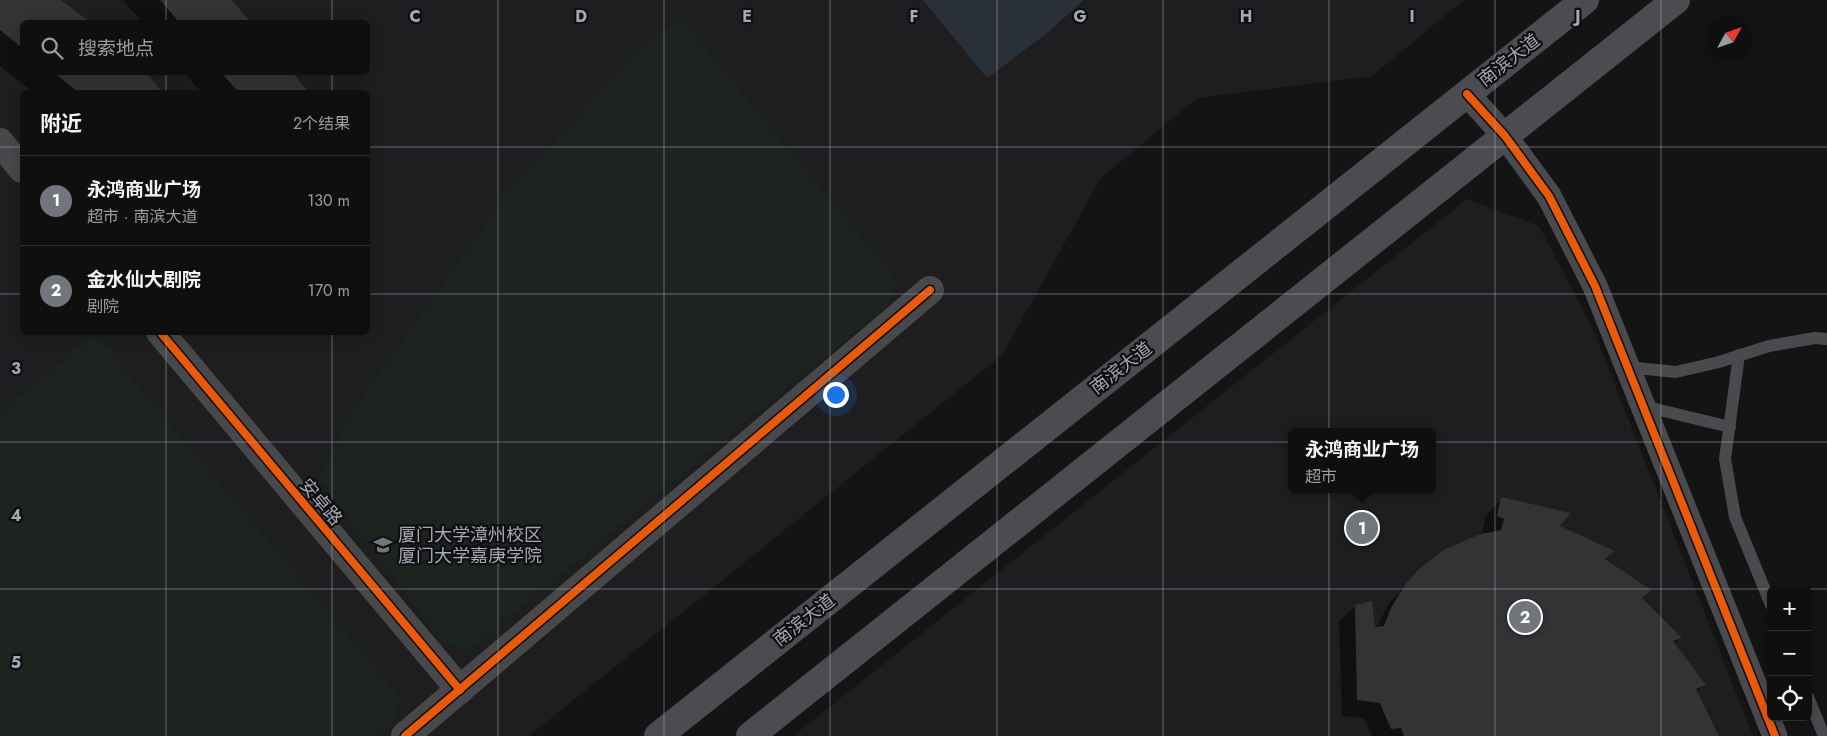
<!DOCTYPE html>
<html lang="zh">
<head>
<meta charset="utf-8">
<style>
	body { margin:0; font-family:Jost,"Noto Sans SC",sans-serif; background:#181818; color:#f1f3f6 }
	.controls { position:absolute; right:15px; bottom:15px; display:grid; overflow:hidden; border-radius:8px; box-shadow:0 2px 12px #0003 }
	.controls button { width:45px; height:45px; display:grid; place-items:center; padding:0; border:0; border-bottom:1px solid #2f2f2f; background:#0f0f0f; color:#f1f3f6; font:25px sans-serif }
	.compass { position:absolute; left:1707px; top:15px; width:45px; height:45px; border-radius:50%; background:#0f0f0f; box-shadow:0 2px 12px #0003; rotate:50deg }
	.you { position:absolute; left:835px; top:394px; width:18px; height:18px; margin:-12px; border:4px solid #fff; border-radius:50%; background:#1a73e8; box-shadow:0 0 0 8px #1a73e833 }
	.badge { display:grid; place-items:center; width:32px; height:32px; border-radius:50%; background:#73757d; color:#fff; font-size:16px; font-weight:700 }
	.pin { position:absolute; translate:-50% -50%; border:2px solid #fff; box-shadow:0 1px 5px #0006 }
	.popup { position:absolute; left:1288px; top:428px; width:148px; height:65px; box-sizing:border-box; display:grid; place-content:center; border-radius:8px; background:#0f0f0f; filter:drop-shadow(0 1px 4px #0005); font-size:16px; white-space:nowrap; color:#9b9c9e }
	.popup b { font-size:19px; color:#f1f3f6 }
	.popup::after { content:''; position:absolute; left:50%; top:100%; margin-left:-10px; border:10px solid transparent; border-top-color:#0f0f0f }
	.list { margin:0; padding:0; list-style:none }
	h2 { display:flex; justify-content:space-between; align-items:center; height:65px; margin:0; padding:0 20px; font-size:21px }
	h2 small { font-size:16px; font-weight:400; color:#9b9c9e }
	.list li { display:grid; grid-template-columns:32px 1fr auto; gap:15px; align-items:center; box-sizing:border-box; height:90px; padding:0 20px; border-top:1px solid #2f2f2f }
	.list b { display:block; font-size:19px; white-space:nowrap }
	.list p { margin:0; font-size:16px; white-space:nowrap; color:#9b9c9e }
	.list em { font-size:16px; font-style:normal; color:#9b9c9e }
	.icon { flex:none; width:28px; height:28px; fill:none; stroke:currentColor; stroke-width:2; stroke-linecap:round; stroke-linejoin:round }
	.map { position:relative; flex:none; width:1827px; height:736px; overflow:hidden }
	.search { position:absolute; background:#0f0f0f; box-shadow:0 2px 12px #0003; left:20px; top:20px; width:350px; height:55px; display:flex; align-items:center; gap:12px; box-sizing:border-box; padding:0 18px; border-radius:8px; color:#9b9c9e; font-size:19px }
	.panel { position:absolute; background:#0f0f0f; box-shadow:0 2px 12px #0003; left:20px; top:90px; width:350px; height:245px; border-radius:8px }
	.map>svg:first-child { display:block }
</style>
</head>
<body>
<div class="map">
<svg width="1827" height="736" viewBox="0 0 1827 736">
	<rect width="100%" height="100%" fill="#141414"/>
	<!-- built -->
	<g fill="#1e1e20" fill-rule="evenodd">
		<path d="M0 0H1464L1372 76 1197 98 1101 178 1002 355 529 736H0ZM22 22H368V72H22ZM22 92H368V332H22Z"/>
		<path d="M1467 199 1539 226 1593 329 1753 736H795L803 728ZM1292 432H1432V489H1292Z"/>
	</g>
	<!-- green -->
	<g fill="#1d231e">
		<path d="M682 20 898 282 887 305 467 652 442 641 318 478 359 402 512 187 644 44Z"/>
		<path d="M95 335 400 697 396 720 377 736H0V414L5 408Z"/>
	</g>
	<!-- water -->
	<path fill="#2a3037" d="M923 0H1084L1046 34 987 78Z"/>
	<!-- shadow -->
	<g fill="#0007">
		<path d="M0 0H59L88 22H22V72H144L161 92H33L0 66Z"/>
		<path d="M123 0H230L249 22H142Z"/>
		<path d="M184 72H290L307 92H201Z"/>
		<path d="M1502 499 1613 552 1605 560 1681 638 1674 644 1704 685 1697 692 1718 736H1372L1364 718 1342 716 1339 622 1355 606 1374 631 1390 602 1420 570 1487 534 1482 532 1486 515Z"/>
	</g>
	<!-- building -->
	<g fill="#333335">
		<path d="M0 0H61L90 22H22V48L0 30Z"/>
		<path d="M160 0H232L250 22H179Z"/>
		<path d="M53 72H146L162 92H78Z"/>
		<path d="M221 72H292L308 92H238Z"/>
		<path d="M1501 497 1571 513 1560 526 1615 551 1605 559 1651 590 1642 598 1682 638 1673 641 1706 685 1696 689 1719 736H1404L1401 728 1391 729 1380 703 1357 700 1355 605 1372 601 1375 627 1384 626 1391 608 1405 585 1419 569 1443 550 1478 535 1501 530 1504 519 1497 516Z"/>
	</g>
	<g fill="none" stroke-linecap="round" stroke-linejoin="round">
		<!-- lane -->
		<g stroke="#494a4d" stroke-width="12">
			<path d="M1739 355 1725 459 1735 517 1771 605"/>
			<path d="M1627 367 1676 372 1719 362 1769 346 1815 338 1827 339"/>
			<path d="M1643 406 1730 427"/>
			<path d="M1808 697 1824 736"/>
		</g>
		<!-- street -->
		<path stroke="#494a4d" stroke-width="25" d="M1467 94 1505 136 1549 196 1595 286 1775 736"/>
		<!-- secondary -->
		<g stroke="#48484b" stroke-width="28">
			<path d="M0 142 22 169"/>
			<path d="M160 332 460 690"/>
			<path d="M405 736 930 290"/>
		</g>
		<!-- primary -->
		<g stroke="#4b4c4f" stroke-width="28">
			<path d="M658 736 1585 0"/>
			<path d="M750 736 1676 0"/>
		</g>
		<!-- cycleway casing -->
		<g stroke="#0f0e10" stroke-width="11">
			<g id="cycleway">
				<path d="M1467 94 1505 136 1549 196 1595 286 1775 736"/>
				<path d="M160 332 460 690"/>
				<path d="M405 736 930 290"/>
			</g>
		</g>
		<!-- cycleway -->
		<use href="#cycleway" stroke="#e8590c" stroke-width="8"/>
	</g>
	<!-- grid -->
	<path fill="none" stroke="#a6a9b5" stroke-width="1" stroke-opacity="0.55" d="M166 0V22M332 0V22M498 0V736M664 0V736M830 0V736M997 0V736M1163 0V736M1329 0V736M1495 0V736M1661 0V736M166 72V92M332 72V92M0 147H22M368 147H1827M0 294H22M368 294H1827M166 332V736M332 332V736M0 442H1827M0 589H1827"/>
	<!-- icons -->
	<defs>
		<g id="university-bare" transform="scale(1.5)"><path d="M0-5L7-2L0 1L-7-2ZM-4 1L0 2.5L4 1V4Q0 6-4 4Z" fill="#73757d" stroke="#0f0e10" stroke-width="2.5" paint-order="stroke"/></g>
	</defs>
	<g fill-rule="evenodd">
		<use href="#university-bare" x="383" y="545"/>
	</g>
	<g text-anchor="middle" stroke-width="4.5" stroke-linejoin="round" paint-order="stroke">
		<!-- street labels -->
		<g font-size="18" fill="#a6a9b5" stroke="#0f0e10">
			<text transform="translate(1509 60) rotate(-38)" y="6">南滨大道</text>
			<text transform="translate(1121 368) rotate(-38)" y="6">南滨大道</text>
			<text transform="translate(321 502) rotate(50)" y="6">安卓路</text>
			<text transform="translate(804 620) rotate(-38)" y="6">南滨大道</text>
		</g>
		<!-- poi labels -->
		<g font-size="18" fill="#a6a9b5" stroke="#0f0e10" text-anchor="start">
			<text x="398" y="541">厦门大学漳州校区<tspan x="398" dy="21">厦门大学嘉庚学院</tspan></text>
		</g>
	</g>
	<g font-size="16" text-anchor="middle" font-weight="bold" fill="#a6a9b5" stroke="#0f0e10" stroke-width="4.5" stroke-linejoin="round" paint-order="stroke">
		<text x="415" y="22">C</text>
		<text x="581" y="22">D</text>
		<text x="747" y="22">E</text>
		<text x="914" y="22">F</text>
		<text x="1080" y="22">G</text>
		<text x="1246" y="22">H</text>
		<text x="1412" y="22">I</text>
		<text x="1578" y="22">J</text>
		<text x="16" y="374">3</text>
		<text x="16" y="521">4</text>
		<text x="16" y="668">5</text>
	</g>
</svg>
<div class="controls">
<button>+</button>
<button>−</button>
<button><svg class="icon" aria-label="locate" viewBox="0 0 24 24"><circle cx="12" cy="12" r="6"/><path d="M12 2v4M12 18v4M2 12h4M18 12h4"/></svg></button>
</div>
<svg class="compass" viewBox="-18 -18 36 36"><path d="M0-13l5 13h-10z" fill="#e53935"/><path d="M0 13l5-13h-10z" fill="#9b9c9e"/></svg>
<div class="you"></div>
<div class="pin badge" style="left:1362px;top:528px">1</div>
<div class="popup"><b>永鸿商业广场</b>超市</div>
<div class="pin badge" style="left:1525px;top:617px">2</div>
<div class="search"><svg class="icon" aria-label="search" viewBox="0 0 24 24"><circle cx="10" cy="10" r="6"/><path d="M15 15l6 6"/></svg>搜索地点</div>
<section class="panel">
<h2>附近<small>2个结果</small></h2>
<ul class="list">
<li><span class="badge">1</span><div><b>永鸿商业广场</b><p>超市 · 南滨大道</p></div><em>130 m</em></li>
<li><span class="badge">2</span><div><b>金水仙大剧院</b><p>剧院</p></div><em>170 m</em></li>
</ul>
</section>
</div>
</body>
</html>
